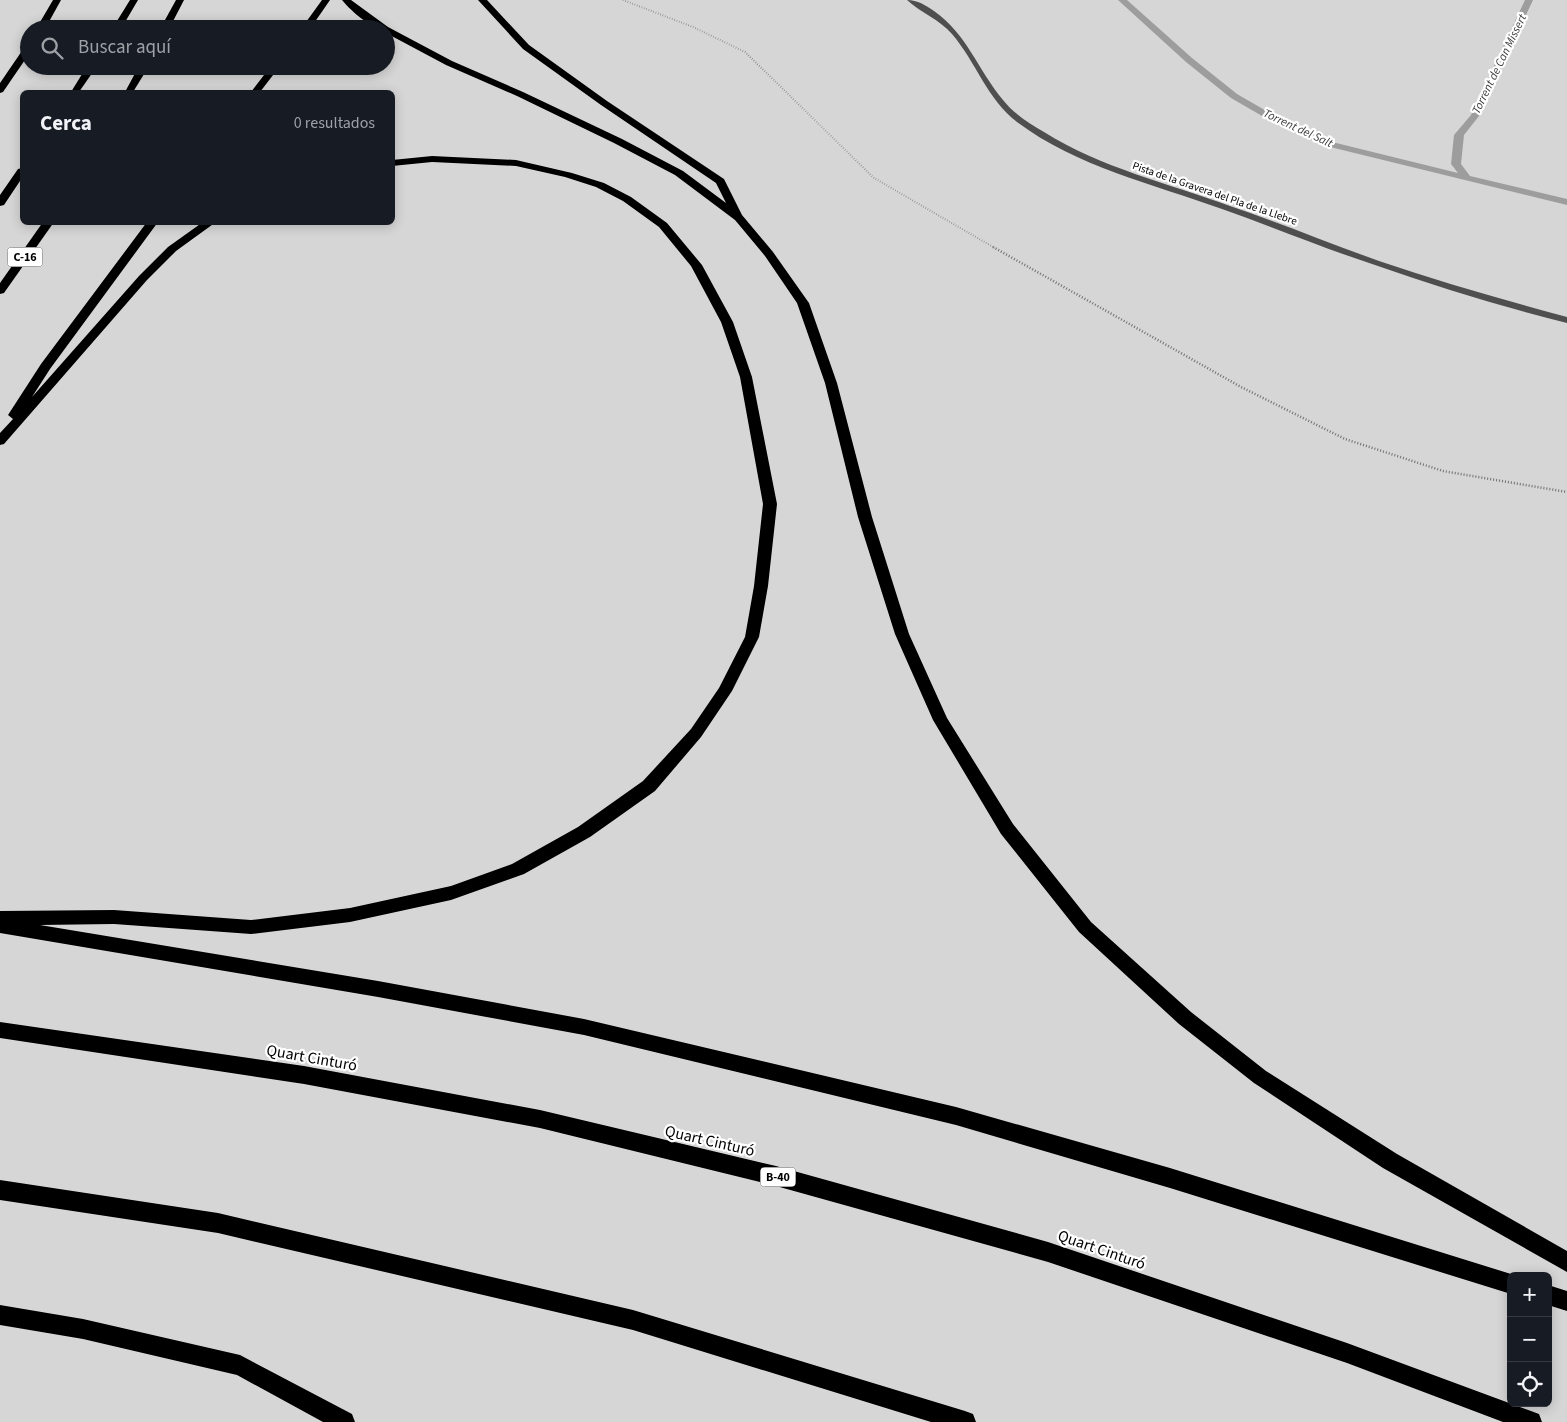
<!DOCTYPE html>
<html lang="es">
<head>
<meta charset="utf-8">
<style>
	body { margin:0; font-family:"Source Sans 3",sans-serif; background:#242831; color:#f1f3f6 }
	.controls { position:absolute; right:15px; bottom:15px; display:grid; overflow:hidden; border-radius:8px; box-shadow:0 2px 12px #0003 }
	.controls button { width:45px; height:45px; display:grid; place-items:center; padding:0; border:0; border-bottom:1px solid #363941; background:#171b24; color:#f1f3f6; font:25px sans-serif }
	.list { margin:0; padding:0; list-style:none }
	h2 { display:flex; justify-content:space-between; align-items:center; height:65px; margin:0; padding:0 20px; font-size:21px }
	h2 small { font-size:16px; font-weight:400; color:#9ea1a6 }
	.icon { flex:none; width:28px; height:28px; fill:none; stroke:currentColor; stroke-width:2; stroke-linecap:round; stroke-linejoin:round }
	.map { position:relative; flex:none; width:1567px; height:1422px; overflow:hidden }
	.search { position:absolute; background:#171b24; box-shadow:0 2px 12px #0003; left:20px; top:20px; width:375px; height:55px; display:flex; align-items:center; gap:12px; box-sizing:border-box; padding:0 18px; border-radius:28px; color:#9ea1a6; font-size:19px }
	.panel { position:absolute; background:#171b24; box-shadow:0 2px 12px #0003; left:20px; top:90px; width:375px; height:135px; border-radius:8px }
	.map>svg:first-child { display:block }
</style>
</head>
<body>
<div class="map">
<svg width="1567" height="1422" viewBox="0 0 1567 1422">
	<rect width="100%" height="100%" fill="#fff"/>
	<!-- green -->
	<path fill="#d6d6d6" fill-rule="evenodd" d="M0 0H1567V1422H0ZM29 29H386V66H29ZM22 92H392V222H22ZM1511 1276H1548V1403H1511Z"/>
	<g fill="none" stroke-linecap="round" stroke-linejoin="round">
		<!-- stream -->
		<path fill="#9d9d9d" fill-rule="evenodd" d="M1118 0H1127L1192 58 1237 94 1275 116 1328 141 1458 173 1451 164 1454 135 1471 115 1525 0H1533L1479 116 1464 135 1461 164 1470 176 1567 199V205L1322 145 1269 120 1231 98 1186 62Z"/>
		<!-- highway casing -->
		<g stroke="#dbdbdb" stroke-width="1">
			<g id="highway">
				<path d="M53 0H61L45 29H36Z"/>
				<path d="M130 0H138L121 29H112Z"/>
				<path d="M176 0H184L169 29H160Z"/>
				<path d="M322 0H330L310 29H301Z"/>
				<path d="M342 0H351L388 27 452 61 523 92 622 139 683 171 726 203 716 183 601 105 523 49 478 0H487L529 45 607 101 724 179 742 215 773 252 809 303 837 383 872 517 909 634 947 718 1013 824 1091 922 1191 1012 1266 1071 1397 1154 1567 1251V1272L1383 1168 1254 1083 1179 1024 1079 932 1001 834 933 720 895 634 858 517 825 383 797 303 765 256 735 220 675 175 614 143 517 96 446 65 386 33V29C371 29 352 12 342 0Z"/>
				<path d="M29 44V54L3 92 0 93V83L26 45Z"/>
				<path d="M87 66H97L79 92H71Z"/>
				<path d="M139 66H149L133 92H125Z"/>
				<path d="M271 66H280L260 92H251Z"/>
				<path d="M432 156 516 160 572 173 604 183 631 197 667 223 702 265 733 322 752 377 777 504 768 586 759 637 732 691 701 737 655 791 590 837 524 874 451 900 350 922 251 934 114 924 40 925 378 981 584 1019 956 1107 1170 1168 1511 1274 1515 1276H1511V1294L1170 1188 956 1125 584 1035 378 997 0 933V911L114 910 251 920 350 908 451 886 512 864 578 827 643 781 691 729 719 688 745 637 754 586 763 504 740 377 721 322 691 266 659 227 623 201 596 187 565 177 516 166 432 162 392 166V160Z"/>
				<path d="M22 168V178L4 205 0 206V195L18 169Z"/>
				<path d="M43 222H54L4 293 0 294V283Z"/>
				<path d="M147 222H158L50 369 32 397 139 276 168 247 203 222H216L176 251 147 280 4 444 0 445V433L13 419 8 415 41 364Z"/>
				<path d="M0 1022 304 1066 540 1110 776 1166 1048 1242 1347 1343 1531 1411 1539 1414 1542 1422H1503L1347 1363 1048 1262 776 1186 540 1128 304 1084 0 1038Z"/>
				<path d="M0 1180 218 1213 633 1310 965 1411 973 1414 976 1422H931L633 1330 218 1233 0 1200Z"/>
				<path d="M1548 1285 1567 1291V1311L1548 1305Z"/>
				<path d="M0 1305 83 1319 240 1355 352 1414 355 1422H323L237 1375 83 1339 0 1325Z"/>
			</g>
		</g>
		<!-- path-far1 -->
		<path stroke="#717171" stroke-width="2" stroke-dasharray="0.5 2" stroke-linecap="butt" d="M623 0 693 27 745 52 874 178 995 248"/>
		<!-- path -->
		<path stroke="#717171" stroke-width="2.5" stroke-dasharray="1 2" stroke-linecap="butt" d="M993 247 1241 387 1345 439 1443 471 1567 492"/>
		<!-- minor -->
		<path fill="#4f4f4f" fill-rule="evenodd" d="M907 0C918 0 925 5 934 11 967 34 978 70 1003 100 1014 114 1029 123 1044 132 1101 168 1168 183 1230 206 1280 223 1329 243 1379 261 1441 282 1504 300 1567 317V323C1502 307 1438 287 1375 265 1323 248 1273 227 1222 209 1153 184 1077 167 1017 122 987 99 976 62 952 34 939 19 921 13 907 0Z"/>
		<!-- highway -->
		<use href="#highway" fill="#000" fill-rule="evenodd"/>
	</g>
	<g text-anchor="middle" stroke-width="4.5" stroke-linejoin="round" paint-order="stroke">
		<!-- far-street labels -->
		<g font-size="11" fill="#000" stroke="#fff">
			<text transform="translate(1215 193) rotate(19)" y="4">Pista de la Gravera del Pla de la Llebre</text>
		</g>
		<!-- far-water labels -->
		<g font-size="12" font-style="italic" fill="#3e3e3e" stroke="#fff">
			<text transform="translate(1499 64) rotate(-64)" y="4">Torrent de Can Missert</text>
			<text transform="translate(1298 128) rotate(25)" y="4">Torrent del Salt</text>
		</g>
		<!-- shield labels -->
		<g fill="#fff" stroke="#4c4c4c" stroke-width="1">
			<rect x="7.5" y="247.5" width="35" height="19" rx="4"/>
			<rect x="760.5" y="1167.5" width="35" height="19" rx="4"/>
		</g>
		<g font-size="12" font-weight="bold" fill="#000">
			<text x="25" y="261">C-16</text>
			<text x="778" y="1181">B-40</text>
		</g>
		<!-- near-street labels -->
		<g font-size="16" fill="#000" stroke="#fff">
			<text transform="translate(312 1057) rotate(10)" y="6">Quart Cinturó</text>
			<text transform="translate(710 1140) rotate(13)" y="6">Quart Cinturó</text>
			<text transform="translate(1102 1249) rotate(19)" y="6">Quart Cinturó</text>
		</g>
	</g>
</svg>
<div class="controls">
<button>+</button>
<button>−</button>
<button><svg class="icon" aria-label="locate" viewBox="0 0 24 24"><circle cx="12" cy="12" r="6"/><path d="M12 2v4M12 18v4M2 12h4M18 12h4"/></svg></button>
</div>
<div class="search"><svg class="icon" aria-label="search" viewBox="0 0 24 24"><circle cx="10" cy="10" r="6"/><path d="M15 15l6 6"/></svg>Buscar aquí</div>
<section class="panel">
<h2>Cerca<small>0 resultados</small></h2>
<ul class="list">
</ul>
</section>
</div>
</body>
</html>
